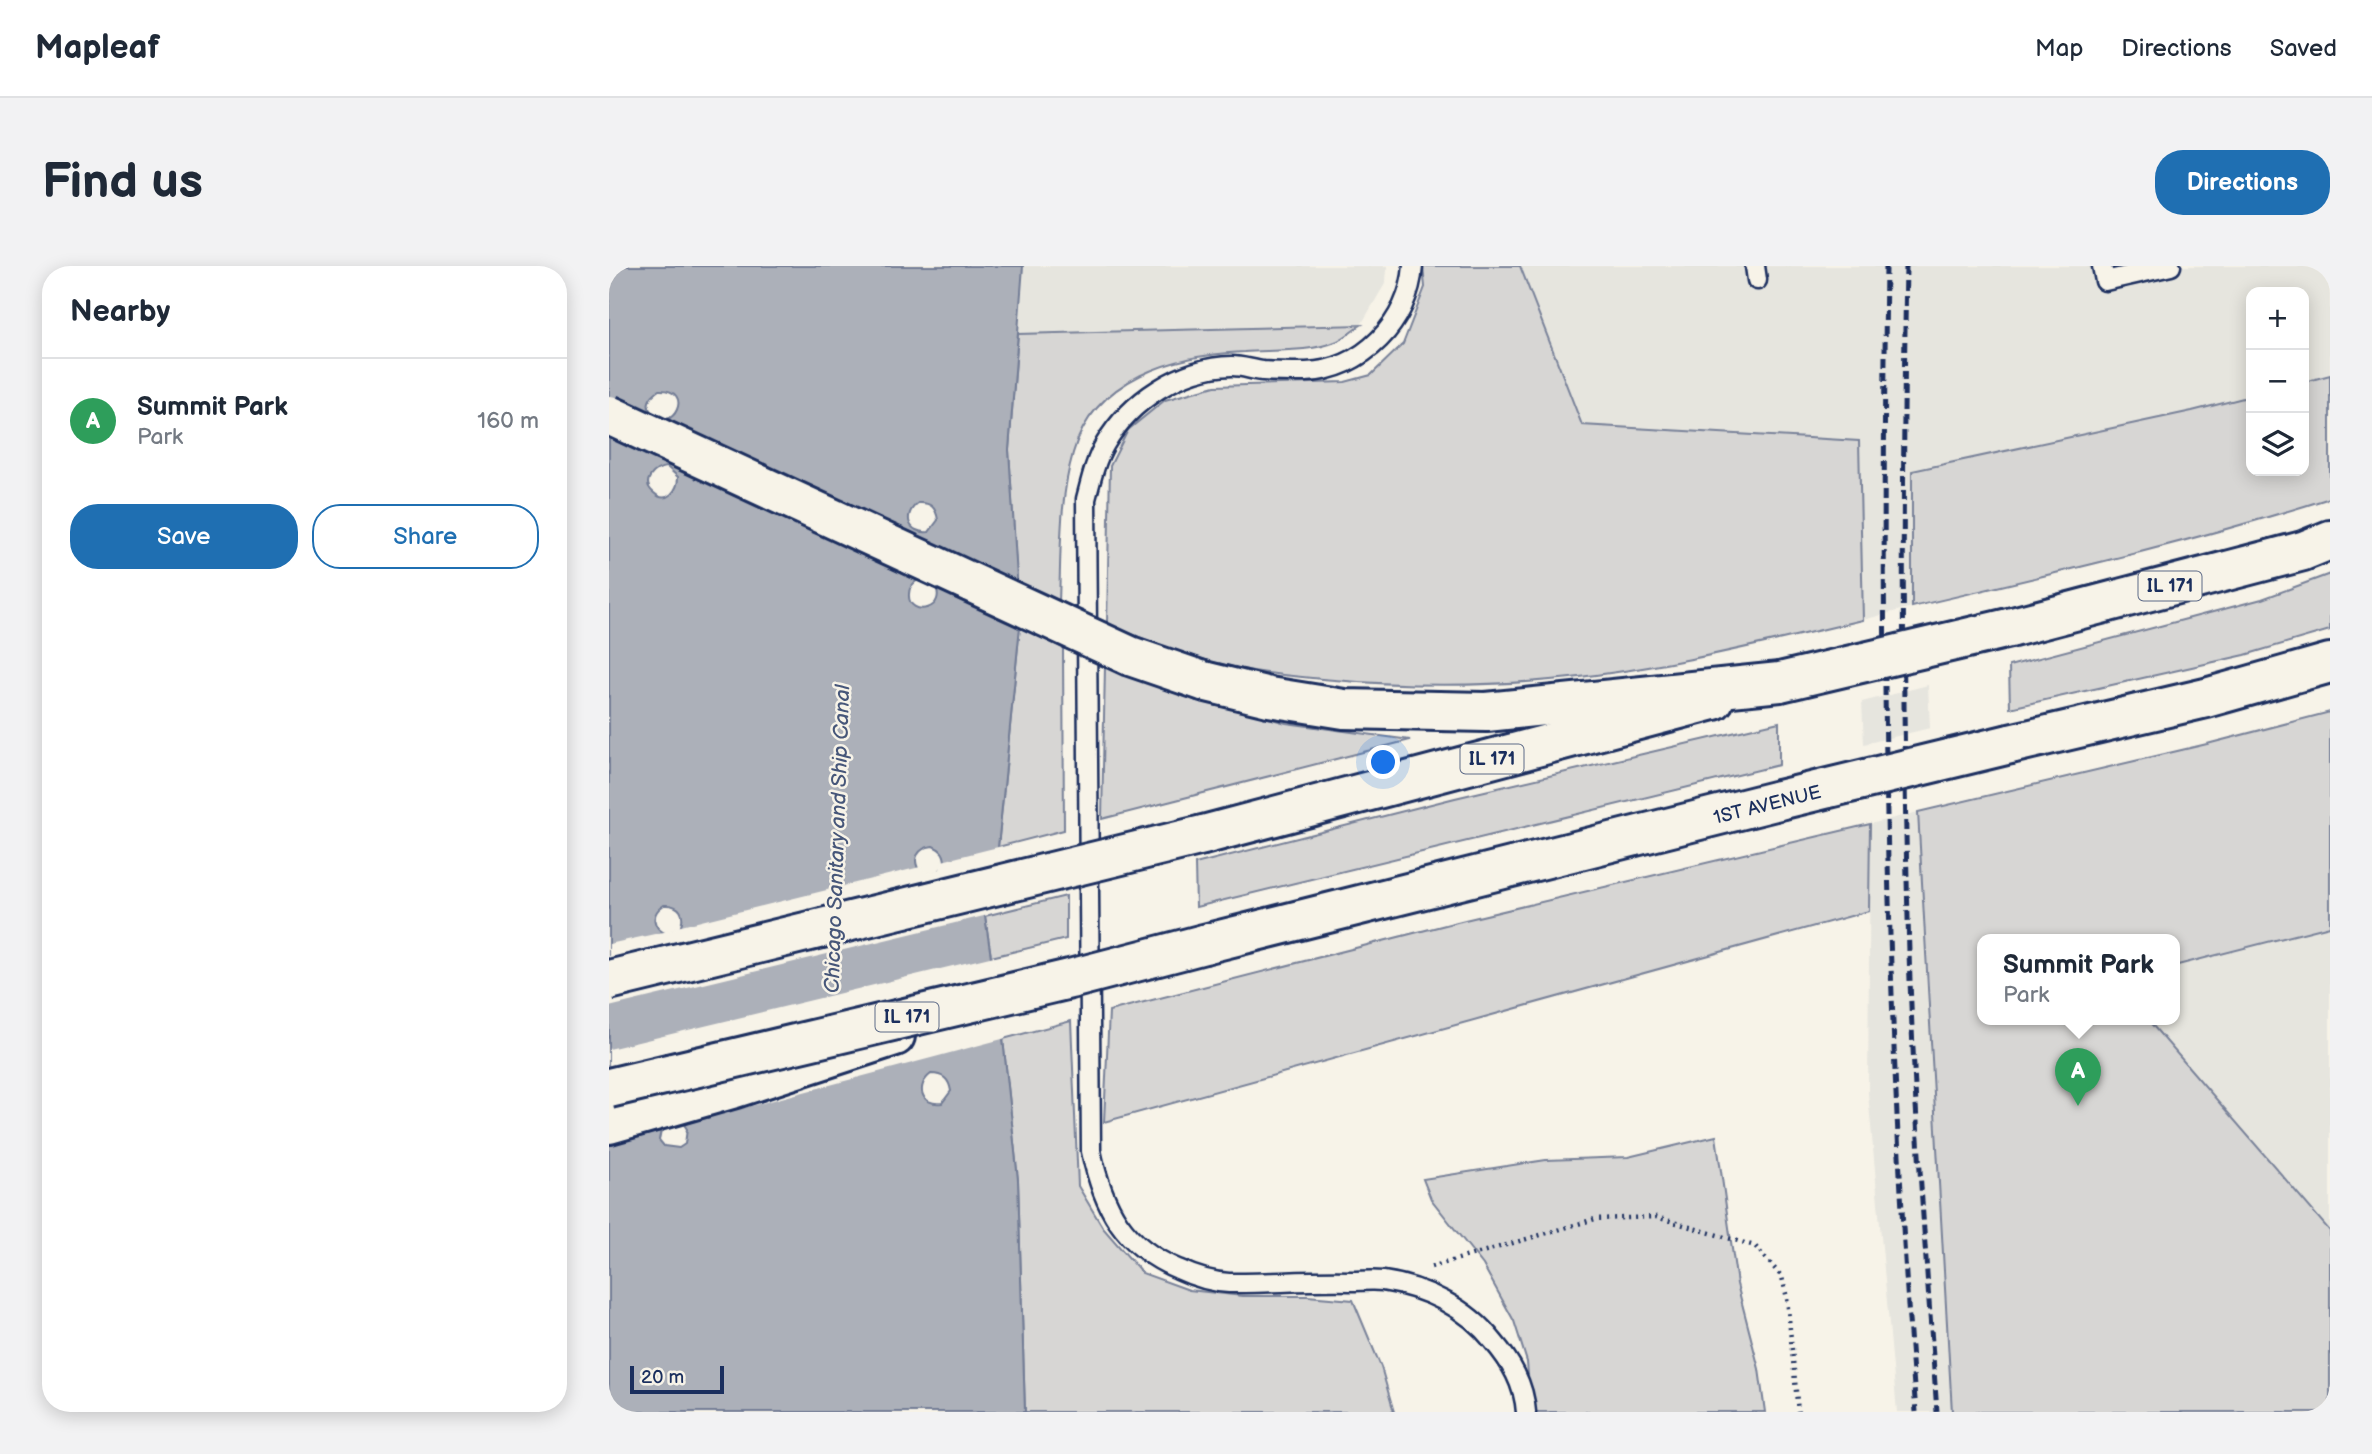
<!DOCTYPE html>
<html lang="en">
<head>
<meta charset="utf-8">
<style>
	body { margin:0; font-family:"Balsamiq Sans",sans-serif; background:#f2f2f3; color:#1f2937 }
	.controls { position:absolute; right:21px; top:21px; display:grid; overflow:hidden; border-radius:14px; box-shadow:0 4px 18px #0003 }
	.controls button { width:63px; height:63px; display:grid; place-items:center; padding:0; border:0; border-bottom:2px solid #e0e1e3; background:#fff; color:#1f2937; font:35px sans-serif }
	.scale { position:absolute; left:21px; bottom:18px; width:94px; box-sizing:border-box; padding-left:7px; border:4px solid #1b2f5e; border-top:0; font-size:19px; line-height:24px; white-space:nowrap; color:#1b2f5e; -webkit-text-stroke:5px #f7f3e8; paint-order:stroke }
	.you { position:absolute; left:775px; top:497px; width:24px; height:24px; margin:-18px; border:5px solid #fff; border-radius:50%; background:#1a73e8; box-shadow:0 0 0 10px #1a73e833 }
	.badge { display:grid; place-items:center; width:46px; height:46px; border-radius:50%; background:#1f6fb2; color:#fff; font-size:23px; font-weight:700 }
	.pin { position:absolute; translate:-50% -58px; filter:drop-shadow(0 2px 4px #0008) }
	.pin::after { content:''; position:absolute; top:37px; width:24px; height:21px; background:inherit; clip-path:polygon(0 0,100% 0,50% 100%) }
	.popup { position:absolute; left:1368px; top:668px; width:203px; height:91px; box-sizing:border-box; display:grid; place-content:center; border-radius:14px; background:#fff; filter:drop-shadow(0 2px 5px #0005); font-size:23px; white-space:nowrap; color:#747a83 }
	.popup b { font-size:26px; color:#1f2937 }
	.popup::after { content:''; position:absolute; left:50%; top:100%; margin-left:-14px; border:14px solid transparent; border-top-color:#fff }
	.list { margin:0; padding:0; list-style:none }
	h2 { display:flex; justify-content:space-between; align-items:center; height:91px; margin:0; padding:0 28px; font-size:30px }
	h2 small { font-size:23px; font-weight:400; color:#747a83 }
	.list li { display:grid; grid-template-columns:46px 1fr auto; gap:21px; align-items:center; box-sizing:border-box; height:126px; padding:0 28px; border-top:2px solid #e0e1e3 }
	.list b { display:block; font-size:26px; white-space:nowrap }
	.list p { margin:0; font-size:23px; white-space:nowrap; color:#747a83 }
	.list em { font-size:23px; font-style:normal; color:#747a83 }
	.actions { display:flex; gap:14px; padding:21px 28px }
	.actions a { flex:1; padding:16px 0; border:2px solid #1f6fb2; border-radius:28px; text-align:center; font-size:24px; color:#1f6fb2 }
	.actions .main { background:#1f6fb2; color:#fff }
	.icon { flex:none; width:38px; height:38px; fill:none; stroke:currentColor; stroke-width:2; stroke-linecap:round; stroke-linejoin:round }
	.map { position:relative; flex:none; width:1721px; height:1146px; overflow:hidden; border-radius:28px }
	header { display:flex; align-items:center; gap:42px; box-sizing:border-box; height:98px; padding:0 35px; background:#fff; border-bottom:2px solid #e0e1e3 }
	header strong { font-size:33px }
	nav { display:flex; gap:38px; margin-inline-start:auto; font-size:24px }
	.intro { display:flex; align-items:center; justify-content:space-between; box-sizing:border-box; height:168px; padding:0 42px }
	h1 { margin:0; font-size:49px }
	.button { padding:18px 32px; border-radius:28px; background:#1f6fb2; color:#fff; font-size:24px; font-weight:700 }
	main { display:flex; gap:42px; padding:0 42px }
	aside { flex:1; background:#fff; border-radius:28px; box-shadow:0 4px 18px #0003 }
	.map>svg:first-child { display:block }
</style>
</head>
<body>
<header>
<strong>Mapleaf</strong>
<nav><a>Map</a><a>Directions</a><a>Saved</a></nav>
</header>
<div class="intro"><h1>Find us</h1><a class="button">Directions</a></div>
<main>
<aside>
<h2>Nearby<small></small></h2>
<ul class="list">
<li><span class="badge" style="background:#2e9e5b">A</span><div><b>Summit Park</b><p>Park</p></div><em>160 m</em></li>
</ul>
<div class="actions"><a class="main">Save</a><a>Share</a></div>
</aside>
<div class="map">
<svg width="1721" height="1146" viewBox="0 0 1721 1146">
	<rect width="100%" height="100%" fill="#f7f3e8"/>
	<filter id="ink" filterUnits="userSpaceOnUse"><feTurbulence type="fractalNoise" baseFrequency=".0143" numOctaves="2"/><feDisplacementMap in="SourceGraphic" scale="14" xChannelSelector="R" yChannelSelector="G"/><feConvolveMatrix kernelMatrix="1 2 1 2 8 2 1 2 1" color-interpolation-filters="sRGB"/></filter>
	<g filter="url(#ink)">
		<!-- built -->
		<g fill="#e6e5de">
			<path d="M414 0H778L777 16 752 59 409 68Z"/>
			<path d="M911 0H1721V109L1695 116V26H1642V130L1583 145 1303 205V341L1254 354 1250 175 973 159Z"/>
			<path d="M1319 419 1321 462 1255 478 1253 436Z"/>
			<path d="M1309 546 1317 709 1343 1146H1288L1259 827 1261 558Z"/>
			<path d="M1721 660V965L1539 754H1565V700Z"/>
		</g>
		<!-- green -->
		<g fill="#d7d6d4" stroke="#798299" stroke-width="2">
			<path d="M814 0H911L973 159 1250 175 1254 354C1151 378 1047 405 941 414 866 421 788 420 713 413 683 410 653 408 624 401 580 391 539 375 498 358L501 200 519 164 556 134 606 120 736 116 762 109 794 78 816 21Z"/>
			<path d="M752 59C744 64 735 73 726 76 704 86 660 84 635 86 565 89 485 112 464 187 450 235 452 287 450 336L408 317 400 184 409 68Z"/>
			<path d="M1721 109V232C1584 276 1443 308 1303 341V205L1583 145 1642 130V205H1695V116Z"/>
			<path d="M1721 308V364L1636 389 1401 442 1400 400 1653 333Z"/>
			<path d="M411 360 454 382 455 564 389 581Z"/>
			<path d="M496 400 561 424 677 457 801 474 493 553Z"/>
			<path d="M1721 446V660L1565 700V674H1373V754H1539L1721 965V1146H1343L1309 546 1598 478Z"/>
			<path d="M1170 456V499L587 641 586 598 846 532Z"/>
			<path d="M1261 558 1260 645 495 856 500 745 856 654Z"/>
			<path d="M457 630V673L382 691 376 650Z"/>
			<path d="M462 755 469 920 494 962 533 1007 580 1024 634 1030H698L744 1034 772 1101 785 1146H416L409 914 394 773Z"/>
			<path d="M1107 870 1128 1018 1150 1103 1156 1146H922L918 1096 905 1055 874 999 822 933 814 913 937 894 1019 891Z"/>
		</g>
		<!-- water -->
		<path fill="#acb0b9" stroke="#727c95" stroke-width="2" fill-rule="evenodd" d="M0 0H414L400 184 411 360 389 581 376 650 394 773 409 914 416 1146H0ZM50 124C87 123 63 169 44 148 35 139 41 130 50 124ZM58 201 69 211C69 224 58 239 45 227 31 216 45 202 58 201ZM309 237C321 236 327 241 329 254L320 266C299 268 293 249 309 237ZM309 314 324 316C343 344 298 353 300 328 300 321 304 317 309 314ZM324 580C333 584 336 588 336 598L327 609 312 607C302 594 308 582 324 580ZM55 639C71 638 77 648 71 663L58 668C43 662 41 648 55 639ZM322 808C334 808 340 813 342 825L333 837C312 840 306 820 322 808ZM74 857 78 863 76 878 70 882 55 880 50 874 53 859Z"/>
		<!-- pier -->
		<g fill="#f7f3e8">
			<path d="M393 580 379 649 0 741V678L64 664 68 661 311 601 320 607 326 606 331 603 333 595Z"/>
			<path d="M385 690 397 772 71 859 67 857 56 861 54 864 0 878V783Z"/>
		</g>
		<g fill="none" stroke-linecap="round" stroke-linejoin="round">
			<!-- lane casing -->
			<g stroke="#1b2f5e" stroke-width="23">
				<g id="lane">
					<path d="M804 0C800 56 754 104 697 106 683 106 668 106 654 105 644 104 633 100 623 100 572 101 521 135 496 178 486 195 482 214 477 233L482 885C494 941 514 980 569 1003 584 1010 603 1016 620 1017 661 1017 702 1014 742 1015 753 1015 764 1014 774 1015 816 1021 858 1042 884 1075 902 1096 915 1118 917 1146"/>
					<path d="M1146 0 1148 14"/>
					<path d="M1493 0 1496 15 1562 0"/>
				</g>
			</g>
			<!-- primary casing -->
			<g stroke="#1b2f5e" stroke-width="44">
				<g id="primary">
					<path d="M1400 362 1694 285 1721 274"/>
					<path d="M1401 478 1597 432 1721 397"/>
					<path d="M594 569 1105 434"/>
					<path d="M595 678 1170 534"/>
				</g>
			</g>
			<!-- highway casing -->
			<g stroke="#1b2f5e" stroke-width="44">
				<g id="highway">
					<path d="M594 415 660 431 735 443 877 446 1171 416"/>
					<path d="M0 858 126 822 286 770"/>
				</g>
			</g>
			<!-- path -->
			<path stroke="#1b2f5e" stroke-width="4.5" stroke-dasharray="2 5" stroke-linecap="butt" d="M822 1001 986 953 1047 951 1146 980 1173 1011 1178 1032 1189 1146"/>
			<!-- lane -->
			<use href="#lane" stroke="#f7f3e8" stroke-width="18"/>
			<!-- primary -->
			<use href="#primary" stroke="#f7f3e8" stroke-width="38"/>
			<!-- highway -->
			<use href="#highway" stroke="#f7f3e8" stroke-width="38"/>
			<!-- rail -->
			<g stroke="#1b2f5e" stroke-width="5" stroke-dasharray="10 5" stroke-linecap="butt">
				<path d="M1277 0C1272 382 1276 765 1307 1146"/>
				<path d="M1297 0C1293 229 1293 457 1300 686 1305 839 1317 993 1328 1146"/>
			</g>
			<!-- primary-bridge casing -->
			<g stroke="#1b2f5e" stroke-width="44" stroke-linecap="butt">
				<g id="primary-bridge">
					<path d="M1171 416 1400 362"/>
					<path d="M1170 534 1401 478"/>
					<path d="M0 714 594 569"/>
					<path d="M0 822 461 713 595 678"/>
				</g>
			</g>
			<!-- highway-bridge casing -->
			<g stroke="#1b2f5e" stroke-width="44" stroke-linecap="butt">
				<path id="highway-bridge" d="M0 149 521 390 594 415"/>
			</g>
			<!-- primary-bridge -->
			<use href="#primary-bridge" stroke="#f7f3e8" stroke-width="38"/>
			<!-- highway-bridge -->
			<use href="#highway-bridge" stroke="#f7f3e8" stroke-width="38"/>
		</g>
	</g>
	<g text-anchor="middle" stroke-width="5" stroke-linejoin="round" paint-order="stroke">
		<!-- shield labels -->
		<g fill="#f7f3e8" stroke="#5d6a87" stroke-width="2">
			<rect x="1529.5" y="305.5" width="63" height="29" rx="5"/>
			<rect x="851.5" y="478.5" width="63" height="29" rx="5"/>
			<rect x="266.5" y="736.5" width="63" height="29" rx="5"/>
		</g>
		<g font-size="18" font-weight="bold" fill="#1b2f5e">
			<text x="1561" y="326">IL 171</text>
			<text x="883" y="499">IL 171</text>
			<text x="298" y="757">IL 171</text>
		</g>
		<!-- street labels -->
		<g font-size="19" fill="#1b2f5e" stroke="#f7f3e8">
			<text transform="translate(1158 538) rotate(-14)" y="7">1ST AVENUE</text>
		</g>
		<!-- water labels -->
		<g font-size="21" font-style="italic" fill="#465679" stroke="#f7f3e8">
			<text transform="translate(228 573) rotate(-88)" y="7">Chicago Sanitary and Ship Canal</text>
		</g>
	</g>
</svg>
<div class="controls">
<button>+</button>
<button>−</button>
<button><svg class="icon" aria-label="layers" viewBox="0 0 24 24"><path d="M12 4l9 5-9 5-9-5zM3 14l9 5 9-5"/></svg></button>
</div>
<div class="scale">20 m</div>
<div class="you"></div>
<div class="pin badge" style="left:1469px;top:840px;background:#2e9e5b">A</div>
<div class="popup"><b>Summit Park</b>Park</div>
</div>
</main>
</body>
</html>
